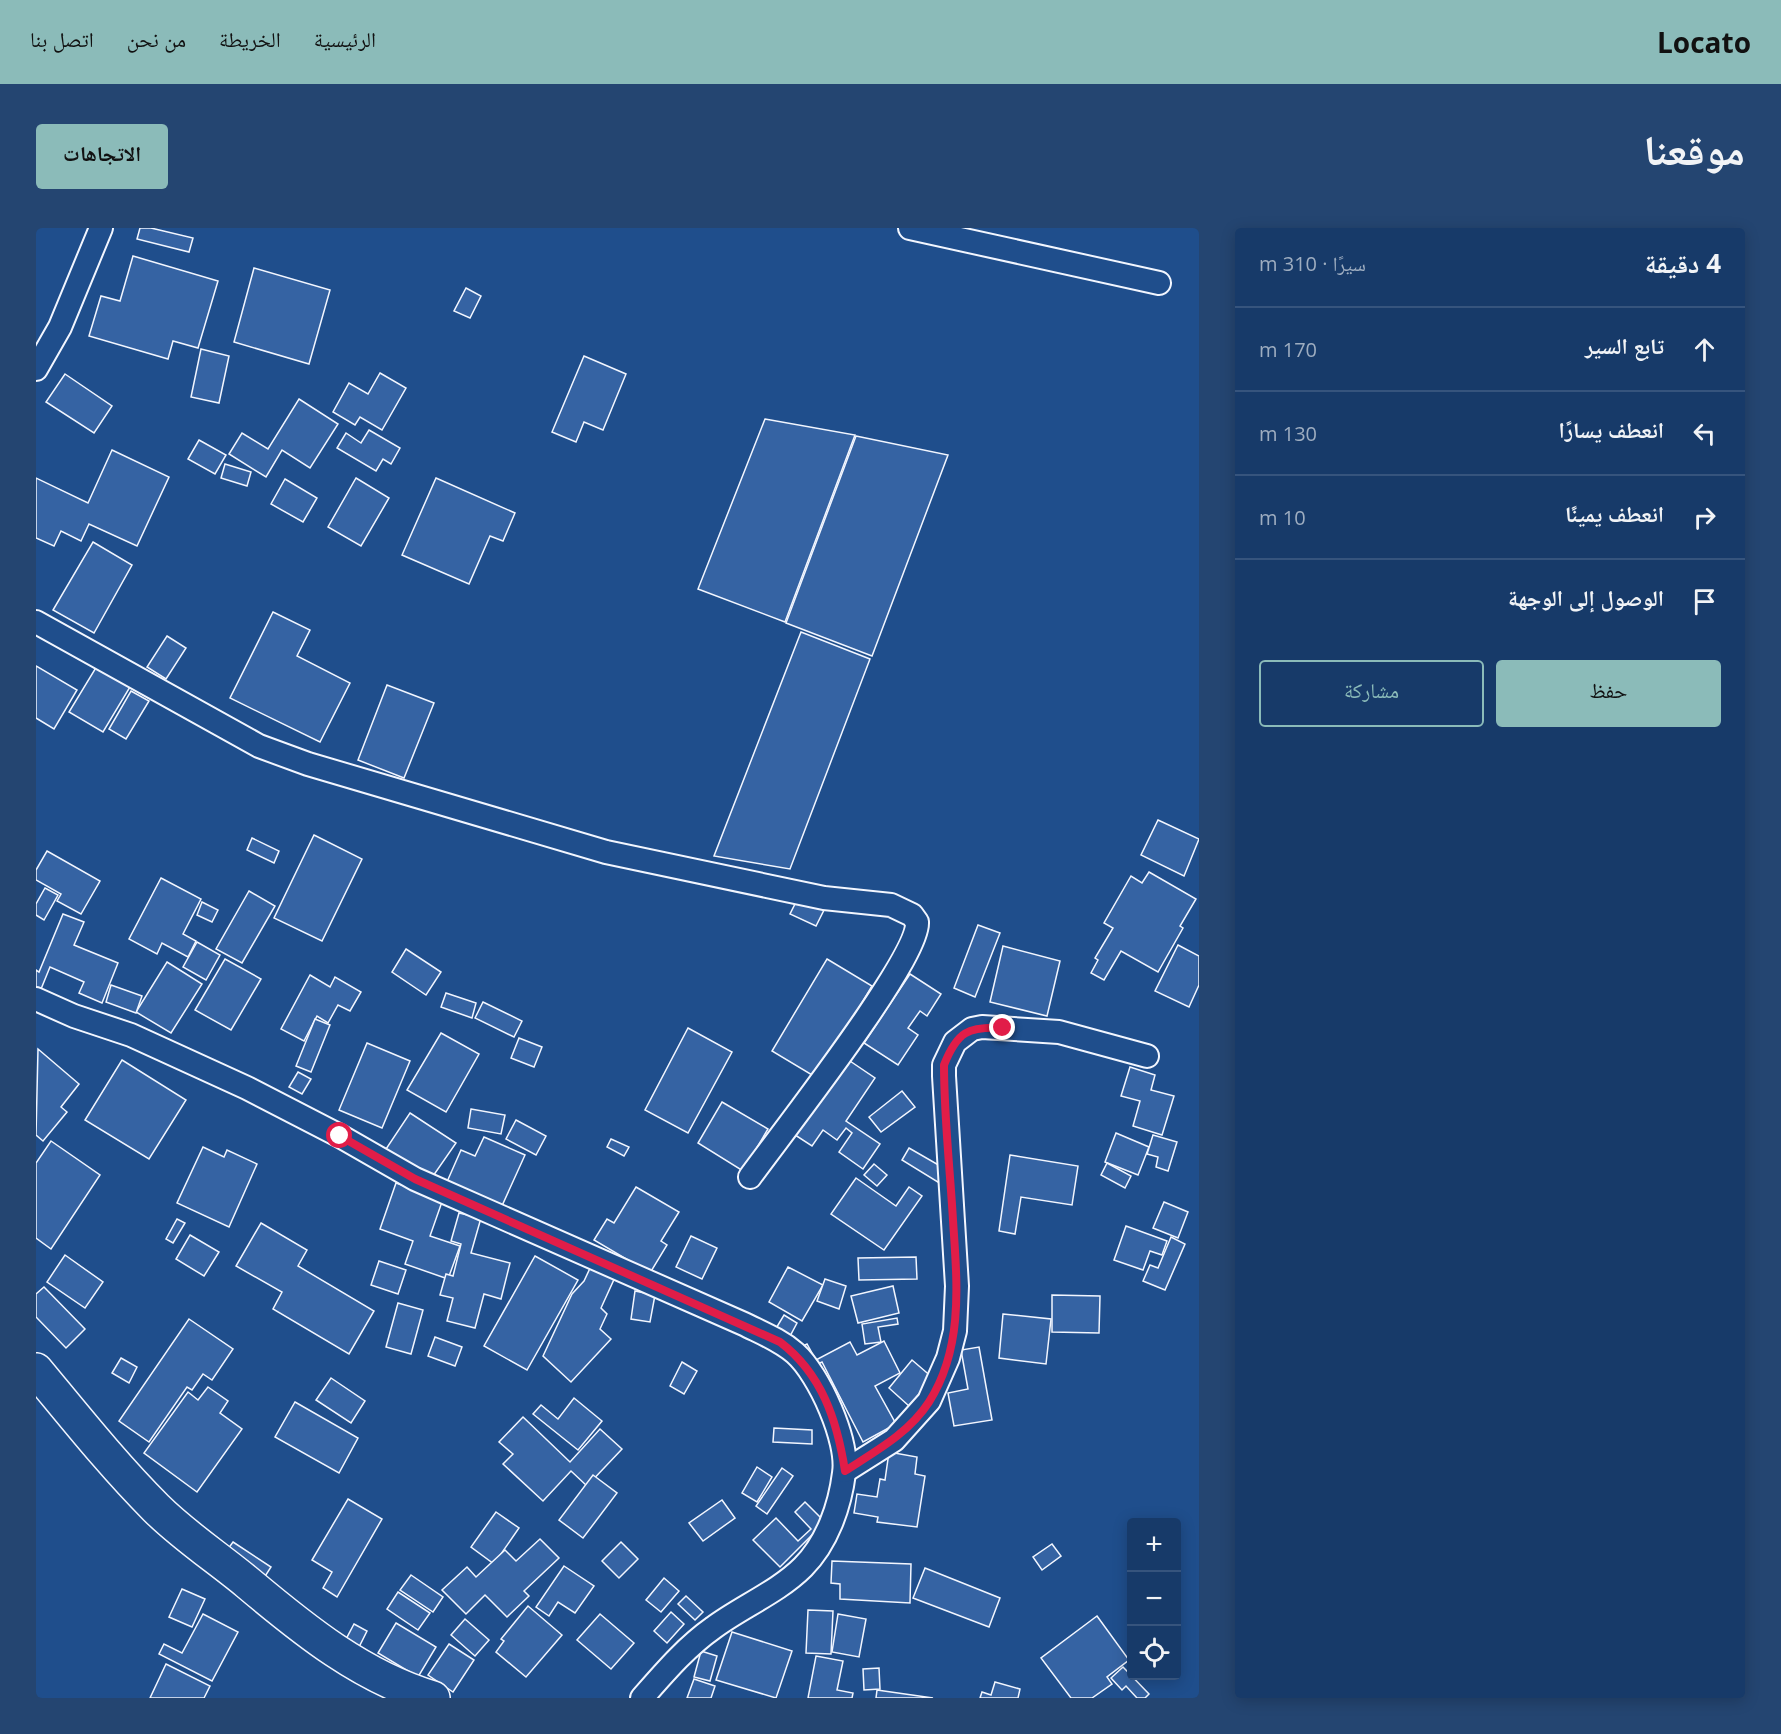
<!DOCTYPE html>
<html lang="ar">
<head>
<meta charset="utf-8">
<style>
	body { margin:0; font-family:"Open Sans","Noto Naskh Arabic",sans-serif; background:#244571; color:#f1f3f6; direction:rtl }
	.controls { position:absolute; right:18px; bottom:18px; display:grid; overflow:hidden; border-radius:6px; box-shadow:0 3px 15px #0003 }
	.controls button { width:54px; height:54px; display:grid; place-items:center; padding:0; border:0; border-bottom:2px solid #36547d; background:#173a69; color:#f1f3f6; font:30px sans-serif }
	.stop { position:absolute; width:18px; height:18px; margin:-14px; border:4px solid #e11d48; border-radius:50%; background:#fff }
	.stop.end { background:#e11d48; border-color:#fff; box-shadow:0 2px 6px #0008 }
	.list { margin:0; padding:0; list-style:none }
	h2 { display:flex; justify-content:space-between; align-items:center; height:78px; margin:0; padding:0 24px; font-size:26px }
	h2 small { font-size:20px; font-weight:400; color:#9eadc0 }
	.list li { display:grid; grid-template-columns:39px 1fr auto; gap:18px; align-items:center; box-sizing:border-box; height:84px; padding:0 24px; border-top:2px solid #36547d }
	.list b { display:block; font-size:22px; white-space:nowrap }
	.list em { font-size:20px; font-style:normal; color:#9eadc0 }
	.actions { display:flex; gap:12px; padding:18px 24px }
	.actions a { flex:1; padding:14px 0; border:2px solid #8bbbb9; border-radius:6px; text-align:center; font-size:21px; color:#8bbbb9 }
	.actions .main { background:#8bbbb9; color:#111 }
	.icon { flex:none; width:33px; height:33px; fill:none; stroke:currentColor; stroke-width:2; stroke-linecap:round; stroke-linejoin:round }
	.map { position:relative; flex:none; width:1163px; height:1470px; overflow:hidden; direction:ltr; border-radius:6px }
	header { display:flex; align-items:center; gap:36px; box-sizing:border-box; height:84px; padding:0 30px; background:#8bbbb9; color:#111 }
	header strong { font-size:28px }
	nav { display:flex; gap:33px; margin-inline-start:auto; font-size:21px }
	.intro { display:flex; align-items:center; justify-content:space-between; box-sizing:border-box; height:144px; padding:0 36px }
	h1 { margin:0; font-size:42px }
	.button { padding:15px 27px; border-radius:6px; background:#8bbbb9; color:#111; font-size:21px; font-weight:700 }
	main { display:flex; gap:36px; padding:0 36px }
	aside { flex:1; background:#173a69; border-radius:6px; box-shadow:0 3px 15px #0003 }
	.map>svg:first-child { display:block }
</style>
</head>
<body>
<header>
<strong>Locato</strong>
<nav><a>الرئيسية</a><a>الخريطة</a><a>من نحن</a><a>اتصل بنا</a></nav>
</header>
<div class="intro"><h1>موقعنا</h1><a class="button">الاتجاهات</a></div>
<main>
<aside>
<h2>4 دقيقة<small>سيرًا · 310 m</small></h2>
<ul class="list">
<li><svg class="icon" aria-label="ahead" viewBox="0 0 24 24"><path d="M12 20V5M6 11l6-6 6 6"/></svg><div><b>تابع السير</b></div><em>170 m</em></li>
<li><svg class="icon" aria-label="left" viewBox="0 0 24 24"><path d="M17 20v-9H6M10 6l-5 5 5 5"/></svg><div><b>انعطف يسارًا</b></div><em>130 m</em></li>
<li><svg class="icon" aria-label="right" viewBox="0 0 24 24"><path d="M7 20v-9h11M14 6l5 5-5 5"/></svg><div><b>انعطف يمينًا</b></div><em>10 m</em></li>
<li><svg class="icon" aria-label="arrive" viewBox="0 0 24 24"><path d="M6 21V4h12l-3 4 3 4H6"/></svg><div><b>الوصول إلى الوجهة</b></div></li>
</ul>
<div class="actions"><a class="main">حفظ</a><a>مشاركة</a></div>
</aside>
<div class="map">
<svg width="1163" height="1470" viewBox="0 0 1163 1470">
	<rect width="100%" height="100%" fill="#1f4e8c"/>
	<!-- building -->
	<g fill="#3563a3" stroke="#f2f6ff" stroke-width="1.5">
		<path d="M104 0H115L157 10 153 24 101 11Z"/>
		<path d="M97 28 182 53 162 120 137 113 132 131 53 108 65 68 84 73Z"/>
		<path d="M218 40 294 62 273 136 198 114Z"/>
		<path d="M430 60 445 68 434 90 418 83Z"/>
		<path d="M165 121 193 128 183 175 155 169Z"/>
		<path d="M548 128 590 146 567 202 548 194 540 214 516 204Z"/>
		<path d="M344 145 370 160 346 202 324 189 319 197 297 184 313 155 332 166Z"/>
		<path d="M29 146 76 178 58 205 10 174Z"/>
		<path d="M263 171 302 196 274 240 246 222 230 249 193 226 206 205 232 221Z"/>
		<path d="M729 191 819 207 749 394 662 361Z"/>
		<path d="M333 202 364 220 355 236 347 231 340 243 301 220 310 205 325 215Z"/>
		<path d="M820 208 912 227 836 428 750 395Z"/>
		<path d="M163 212 190 227 179 246 152 231Z"/>
		<path d="M76 222 133 249 101 318 53 296 45 313 25 303 18 318 0 310V250L52 275Z"/>
		<path d="M189 236 215 244 211 258 185 250Z"/>
		<path d="M320 250 353 270 325 318 292 299Z"/>
		<path d="M400 250 479 285 467 313 454 308 433 356 366 327Z"/>
		<path d="M249 251 281 270 267 294 235 276Z"/>
		<path d="M57 314 96 337 58 405 17 382Z"/>
		<path d="M237 384 274 402 261 428 314 455 284 514 194 470Z"/>
		<path d="M765 404 834 431 754 641 678 628Z"/>
		<path d="M131 408 150 420 130 451 111 439Z"/>
		<path d="M67 428 100 449 67 504 33 484Z"/>
		<path d="M0 438 41 462 18 501 0 490Z"/>
		<path d="M351 457 398 475 368 550 322 532Z"/>
		<path d="M95 463 113 473 90 511 73 501Z"/>
		<path d="M1122 592 1163 611 1148 648 1105 627Z"/>
		<path d="M278 607 326 631 286 713 238 690Z"/>
		<path d="M216 610 243 623 238 635 211 622Z"/>
		<path d="M11 623 64 653 45 686 21 673 25 666 0 652V642Z"/>
		<path d="M1113 644 1160 671 1144 698 1147 700 1122 744 1085 723 1068 752 1055 745 1062 732 1059 730 1077 700 1068 695 1095 648 1106 655Z"/>
		<path d="M125 650 165 671 147 706 160 713 152 729 126 715 121 726 93 711Z"/>
		<path d="M9 660 22 667 8 692 0 687V676Z"/>
		<path d="M213 663 239 678 206 735 180 721Z"/>
		<path d="M762 670 788 682 780 698 754 686Z"/>
		<path d="M166 674 182 682 176 694 161 687Z"/>
		<path d="M27 686 48 694 38 717 82 735 66 775 43 765 48 754 14 739 5 761 0 759V742L3 744Z"/>
		<path d="M942 697 964 705 939 769 918 760Z"/>
		<path d="M161 714 184 727 170 752 147 739Z"/>
		<path d="M1142 717 1163 728V757L1153 779 1119 763Z"/>
		<path d="M967 718 1024 733 1011 788 954 774Z"/>
		<path d="M370 721 405 744 390 767 356 744Z"/>
		<path d="M189 731 225 751 195 802 159 782Z"/>
		<path d="M791 731 836 758 781 850 736 823Z"/>
		<path d="M131 734 166 756 135 805 100 784Z"/>
		<path d="M874 746 905 766 891 788 884 783 872 800 882 807 862 837 828 815Z"/>
		<path d="M274 747 294 759 299 749 325 764 314 783 302 777 292 795 281 788 268 813 245 801Z"/>
		<path d="M75 757 106 768 100 785 70 774Z"/>
		<path d="M410 765 440 775 436 790 405 779Z"/>
		<path d="M447 774 486 793 478 809 439 790Z"/>
		<path d="M279 791 294 797 275 844 260 838Z"/>
		<path d="M652 800 696 824 652 905 609 882Z"/>
		<path d="M405 805 443 826 410 884 371 862Z"/>
		<path d="M483 810 506 819 498 839 475 830Z"/>
		<path d="M331 815 374 833 346 900 303 882Z"/>
		<path d="M2 821 43 856 25 879 31 884 7 913 0 907Z"/>
		<path d="M808 829 839 850 810 893 844 916 827 941 803 924 816 905 810 900 801 912 787 902 776 918 756 905Z"/>
		<path d="M86 832 150 872 113 931 49 892Z"/>
		<path d="M1094 839 1119 847 1115 862 1138 868 1126 907 1097 898 1104 873 1085 868Z"/>
		<path d="M262 844 275 851 266 866 253 859Z"/>
		<path d="M866 863 879 879 845 904 833 889Z"/>
		<path d="M686 874 732 901 707 943 662 915Z"/>
		<path d="M435 881 469 887 465 906 432 900Z"/>
		<path d="M374 885 420 915 395 951 350 921Z"/>
		<path d="M480 892 510 908 500 927 470 911Z"/>
		<path d="M1080 905 1113 919 1102 947 1069 934Z"/>
		<path d="M1117 907 1141 914 1132 943 1120 939 1122 929 1111 926Z"/>
		<path d="M448 909 489 927 465 980 410 956 425 922 439 928Z"/>
		<path d="M575 911 593 919 588 928 571 919Z"/>
		<path d="M15 913 64 947 15 1021 0 1010V935Z"/>
		<path d="M167 919 188 929 191 922 221 936 193 999 141 975Z"/>
		<path d="M873 920 913 943 905 956 866 932Z"/>
		<path d="M974 927 1042 938 1036 977 985 969 979 1006 963 1003Z"/>
		<path d="M1071 935 1095 948 1089 960 1065 947Z"/>
		<path d="M838 936 851 947 841 958 828 947Z"/>
		<path d="M820 950 860 978 873 959 886 968 848 1022 795 986Z"/>
		<path d="M360 955 407 971 394 1008 424 1018 412 1051 369 1036 377 1013 344 1001Z"/>
		<path d="M600 959 643 984 625 1013 631 1017 614 1045 558 1012 571 991 578 995Z"/>
		<path d="M1128 974 1152 984 1142 1010 1117 1000Z"/>
		<path d="M423 985 445 990 435 1025 474 1035 465 1071 448 1066 439 1100 411 1093 417 1070 404 1067 410 1046 417 1048 425 1016 415 1013Z"/>
		<path d="M141 991 149 995 137 1015 130 1011Z"/>
		<path d="M225 995 271 1022 262 1038 338 1083 313 1126 237 1081 246 1064 200 1038Z"/>
		<path d="M1090 998 1131 1013 1126 1027 1114 1023 1107 1042 1078 1032Z"/>
		<path d="M154 1007 183 1024 168 1048 140 1031Z"/>
		<path d="M655 1008 681 1020 666 1051 640 1039Z"/>
		<path d="M1135 1009 1149 1016 1129 1062 1107 1053 1114 1037 1122 1040Z"/>
		<path d="M29 1027 67 1054 49 1080 11 1054Z"/>
		<path d="M499 1028 542 1052 491 1142 448 1118Z"/>
		<path d="M880 1029 881 1051 823 1052 822 1030Z"/>
		<path d="M343 1033 370 1042 362 1066 335 1057Z"/>
		<path d="M556 1036 580 1047 565 1080 571 1086 564 1101 575 1111 535 1154 507 1128 536 1066 548 1053Z"/>
		<path d="M752 1039 787 1057 766 1093 733 1074Z"/>
		<path d="M789 1051 810 1058 803 1081 781 1073Z"/>
		<path d="M857 1058 863 1085 822 1095 815 1068Z"/>
		<path d="M8 1059 49 1101 30 1120 0 1089V1066Z"/>
		<path d="M599 1063 619 1067 614 1094 595 1091Z"/>
		<path d="M1016 1067 1064 1068 1063 1105 1016 1104Z"/>
		<path d="M362 1075 387 1082 375 1126 350 1119Z"/>
		<path d="M967 1086 1015 1091 1010 1136 963 1130Z"/>
		<path d="M748 1087 761 1095 753 1110 739 1102Z"/>
		<path d="M861 1090 862 1096 842 1099 845 1114 829 1116 826 1096Z"/>
		<path d="M153 1091 197 1121 176 1152 167 1146 156 1162 151 1159 113 1214 83 1193Z"/>
		<path d="M399 1109 426 1119 419 1138 392 1128Z"/>
		<path d="M848 1113 864 1145 839 1158 860 1196 827 1214 786 1134 776 1139 765 1119 771 1116 780 1132 814 1114 821 1127Z"/>
		<path d="M943 1119 956 1192 918 1198 912 1165 932 1161 925 1122Z"/>
		<path d="M85 1130 101 1139 93 1155 76 1145Z"/>
		<path d="M876 1132 897 1150 873 1178 853 1160Z"/>
		<path d="M646 1134 661 1143 648 1166 634 1158Z"/>
		<path d="M295 1150 329 1173 315 1195 280 1172Z"/>
		<path d="M172 1159 192 1173 184 1185 206 1201 161 1264 108 1225 152 1164 162 1172Z"/>
		<path d="M538 1170 566 1193 542 1222 497 1186 505 1177 522 1191Z"/>
		<path d="M259 1174 322 1210 303 1245 239 1209Z"/>
		<path d="M487 1189 534 1234 564 1201 586 1221 551 1258 535 1243 507 1273 467 1236 477 1226 463 1214Z"/>
		<path d="M738 1200 776 1202V1216L737 1214Z"/>
		<path d="M853 1224 881 1229 879 1246 889 1248 881 1299 841 1294 842 1289 818 1285 821 1266 841 1269 844 1251 849 1252Z"/>
		<path d="M721 1239 736 1249 721 1274 706 1265Z"/>
		<path d="M746 1240 757 1248 731 1286 720 1278Z"/>
		<path d="M557 1247 581 1265 547 1310 523 1292Z"/>
		<path d="M312 1271 346 1291 301 1369 287 1360 296 1344 276 1332Z"/>
		<path d="M686 1272 699 1290 667 1313 653 1295Z"/>
		<path d="M769 1274 789 1294 744 1339 717 1312 740 1290 762 1313 775 1301 759 1284Z"/>
		<path d="M460 1284 483 1300 458 1336 435 1319Z"/>
		<path d="M504 1311 523 1330 488 1363 493 1368 471 1389 449 1367 430 1386 406 1362 431 1339 440 1349 469 1322 480 1333Z"/>
		<path d="M197 1314 235 1339 228 1350 189 1325Z"/>
		<path d="M585 1314 602 1331 583 1350 566 1333Z"/>
		<path d="M1016 1316 1025 1328 1006 1342 997 1329Z"/>
		<path d="M796 1333 875 1336 874 1375 804 1371V1356L795 1355Z"/>
		<path d="M528 1338 558 1358 539 1385 522 1374 513 1388 500 1379Z"/>
		<path d="M889 1340 964 1370 953 1399 877 1370Z"/>
		<path d="M375 1347 407 1369 397 1384 364 1362Z"/>
		<path d="M628 1350 643 1363 625 1384 610 1372Z"/>
		<path d="M146 1361 169 1371 156 1399 133 1389Z"/>
		<path d="M362 1364 394 1385 382 1402 351 1381Z"/>
		<path d="M650 1368 667 1384 659 1392 642 1376Z"/>
		<path d="M492 1378 526 1407 490 1449 460 1424 468 1413 465 1411Z"/>
		<path d="M772 1382 797 1383 795 1426 770 1425Z"/>
		<path d="M635 1384 648 1396 631 1415 618 1403Z"/>
		<path d="M167 1386 202 1404 176 1453 123 1426 128 1416 146 1425Z"/>
		<path d="M564 1386 598 1415 575 1441 541 1412Z"/>
		<path d="M802 1386 830 1391 823 1429 796 1424Z"/>
		<path d="M1061 1388 1093 1432 1071 1449 1076 1456 1056 1470H1035L1005 1430Z"/>
		<path d="M429 1391 453 1412 439 1428 415 1407Z"/>
		<path d="M360 1395 400 1419 382 1449 342 1425Z"/>
		<path d="M318 1396 331 1403 322 1421 308 1415Z"/>
		<path d="M696 1404 756 1423 740 1470 680 1452Z"/>
		<path d="M413 1416 438 1432 417 1464 392 1447Z"/>
		<path d="M665 1423 681 1428 674 1453 658 1449Z"/>
		<path d="M780 1428 807 1433 801 1462 817 1465 816 1470H772Z"/>
		<path d="M130 1436 174 1458 168 1470H114Z"/>
		<path d="M1087 1439 1113 1466 1109 1470H1101L1090 1458 1086 1462 1075 1450Z"/>
		<path d="M843 1440 844 1461 828 1462 827 1441Z"/>
		<path d="M658 1451 679 1458 675 1470H651Z"/>
		<path d="M959 1454 984 1461 982 1470H944L946 1464 955 1467Z"/>
		<path d="M841 1462 897 1470H840Z"/>
	</g>
	<g fill="none" stroke-linecap="round" stroke-linejoin="round">
		<!-- street casing -->
		<g stroke="#f2f6ff" stroke-width="26">
			<g id="street">
				<path d="M874 0 1123 55"/>
				<path d="M0 141 24 99 65 0"/>
				<path d="M0 394 223 518 272 536 570 624 788 670 855 677 876 687 881 694C884 730 742 910 714 949"/>
				<path d="M0 771 38 788 95 807 211 860 304 908 379 951 708 1096C726 1105 744 1112 759 1125 783 1146 813 1213 808 1245 804 1278 791 1315 767 1339 742 1364 705 1379 677 1400 650 1419 628 1445 606 1470"/>
				<path d="M809 1243 858 1212 893 1173 912 1130 919 1103 921 1058 908 848V837L919 814 936 801 946 799 1023 804 1111 828"/>
			</g>
		</g>
		<!-- secondary casing -->
		<g stroke="#f2f6ff" stroke-width="36">
			<path id="secondary" d="M0 1142C39 1189 77 1237 120 1280 148 1308 182 1330 212 1355 268 1402 326 1449 397 1470"/>
		</g>
		<!-- street -->
		<use href="#street" stroke="#1f4e8c" stroke-width="22"/>
		<!-- secondary -->
		<use href="#secondary" stroke="#1f4e8c" stroke-width="33"/>
	</g>
	<g fill="none" stroke-linecap="round" stroke-linejoin="round">
		<!-- route -->
		<path stroke="#e11d48" stroke-width="8" d="M304 908 379 951 744 1114C786 1146 801 1192 809 1243 840 1223 873 1205 893 1174 928 1119 921 1054 917 992 914 941 908 889 908 837 921 804 932 798 967 800"/>
	</g>
</svg>
<div class="controls">
<button>+</button>
<button>−</button>
<button><svg class="icon" aria-label="locate" viewBox="0 0 24 24"><circle cx="12" cy="12" r="6"/><path d="M12 2v4M12 18v4M2 12h4M18 12h4"/></svg></button>
</div>
<div class="stop" style="left:304px;top:908px"></div>
<div class="stop end" style="left:967px;top:800px"></div>
</div>
</main>
</body>
</html>
